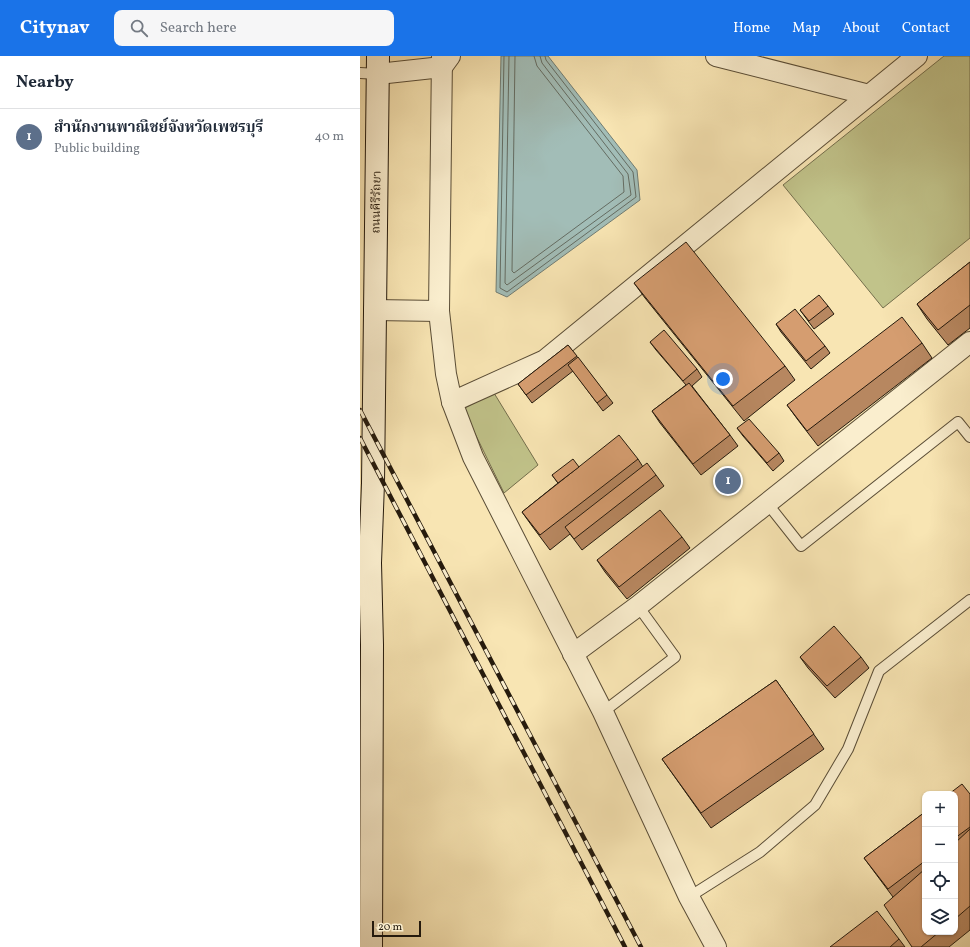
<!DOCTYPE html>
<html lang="en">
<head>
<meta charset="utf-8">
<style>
	body { margin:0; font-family:Vollkorn,"Noto Serif Thai",serif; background:#f6f6f7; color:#1f2937 }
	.controls { position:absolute; right:12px; bottom:12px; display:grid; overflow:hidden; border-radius:8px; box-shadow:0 1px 3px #0004 }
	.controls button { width:36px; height:36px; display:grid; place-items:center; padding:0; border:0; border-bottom:1px solid #e0e1e3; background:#fff; color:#1f2937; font:20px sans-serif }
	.scale { position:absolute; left:12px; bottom:10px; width:49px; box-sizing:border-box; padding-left:4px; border:2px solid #251a0d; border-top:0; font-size:11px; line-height:14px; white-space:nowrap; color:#251a0d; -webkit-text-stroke:3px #faeece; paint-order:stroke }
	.you { position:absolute; left:363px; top:323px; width:14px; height:14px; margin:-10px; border:3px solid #fff; border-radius:50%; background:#1a73e8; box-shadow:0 0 0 6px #1a73e833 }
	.badge { display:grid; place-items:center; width:26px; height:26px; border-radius:50%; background:#1a73e8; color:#fff; font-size:13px; font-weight:700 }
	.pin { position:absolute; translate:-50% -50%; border:2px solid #fff; box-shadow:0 1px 4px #0006 }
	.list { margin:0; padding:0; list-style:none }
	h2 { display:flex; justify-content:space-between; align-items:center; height:52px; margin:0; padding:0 16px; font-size:17px }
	h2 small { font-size:13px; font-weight:400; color:#747a83 }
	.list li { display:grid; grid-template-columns:26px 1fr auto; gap:12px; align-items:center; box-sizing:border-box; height:56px; padding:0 16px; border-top:1px solid #e0e1e3 }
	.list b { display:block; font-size:15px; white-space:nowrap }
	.list p { margin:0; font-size:13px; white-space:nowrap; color:#747a83 }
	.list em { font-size:13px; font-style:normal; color:#747a83 }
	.icon { flex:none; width:22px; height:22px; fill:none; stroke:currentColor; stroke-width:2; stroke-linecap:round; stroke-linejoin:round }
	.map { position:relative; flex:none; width:610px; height:891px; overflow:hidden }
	header { display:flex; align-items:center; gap:24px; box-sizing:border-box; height:56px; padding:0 20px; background:#1a73e8; color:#fff }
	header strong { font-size:19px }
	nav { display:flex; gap:22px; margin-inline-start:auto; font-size:14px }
	.search { width:280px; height:36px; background:#f6f6f7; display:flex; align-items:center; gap:10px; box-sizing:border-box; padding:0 14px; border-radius:8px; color:#747a83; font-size:15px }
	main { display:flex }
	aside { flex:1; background:#fff }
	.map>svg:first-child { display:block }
</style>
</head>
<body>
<header>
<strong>Citynav</strong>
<div class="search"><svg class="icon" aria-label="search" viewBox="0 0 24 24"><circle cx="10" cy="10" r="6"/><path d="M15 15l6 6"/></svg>Search here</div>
<nav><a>Home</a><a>Map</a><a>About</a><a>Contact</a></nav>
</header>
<main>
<aside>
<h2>Nearby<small></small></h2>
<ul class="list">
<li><span class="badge" style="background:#5c6f8a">1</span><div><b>สำนักงานพาณิชย์จังหวัดเพชรบุรี</b><p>Public building</p></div><em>40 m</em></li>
</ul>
</aside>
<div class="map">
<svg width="610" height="891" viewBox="0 0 610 891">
	<rect width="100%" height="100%" fill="#f8e5b3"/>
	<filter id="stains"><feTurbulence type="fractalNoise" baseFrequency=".005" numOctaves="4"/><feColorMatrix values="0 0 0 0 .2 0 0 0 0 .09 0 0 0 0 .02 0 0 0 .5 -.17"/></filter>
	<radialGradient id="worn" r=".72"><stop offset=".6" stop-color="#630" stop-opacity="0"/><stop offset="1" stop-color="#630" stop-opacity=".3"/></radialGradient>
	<!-- green -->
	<g fill="#c1c38a" stroke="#736e4c">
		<path d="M584 0H610V182L523 252 423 129Z"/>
		<path d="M134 337 178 409 144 437 103 353Z"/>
	</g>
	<!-- water -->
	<path fill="#a2bdb7" stroke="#707c73" d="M141 0H188L277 114 280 144 147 241 136 236Z"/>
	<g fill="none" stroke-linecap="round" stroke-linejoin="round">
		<!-- shore -->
		<g stroke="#646c62" stroke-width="1">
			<path d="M144 0 140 232 147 236 276 141 273 116 186 4 185 0"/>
			<path d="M149 0 145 227 147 229 271 139 268 118 182 7 180 0"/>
			<path d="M155 0 152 215 154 217 264 136 263 120 177 10 174 0"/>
		</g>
		<!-- lane casing -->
		<g stroke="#5a4d36" stroke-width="12">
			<g id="lane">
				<path d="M0 17 18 18"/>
				<path d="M407 447 441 490 598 366 610 381"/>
				<path d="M243 656 315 601 278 550"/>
				<path d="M329 841 400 796 455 749 488 693 519 615 610 544"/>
			</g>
		</g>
		<!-- street casing -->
		<g stroke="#5a4d36" stroke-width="22">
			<g id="street">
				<path d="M82 0 79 255 86 318 92 346 113 401 243 656 329 841 356 891"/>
				<path d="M356 0 509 39"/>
				<path d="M18 18 82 11 90 0"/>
				<path d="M14 254 79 255"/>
				<path d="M92 346 185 304 557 0"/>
				<path d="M213 598 278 550 610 286"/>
			</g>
		</g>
		<!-- secondary casing -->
		<g stroke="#251a0d" stroke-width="24">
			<path id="secondary" d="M11 891 12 589 10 507 13 427 18 0"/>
		</g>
		<!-- lane -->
		<use href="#lane" stroke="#faeece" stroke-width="10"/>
		<!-- street -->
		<use href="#street" stroke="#faeece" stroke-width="20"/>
		<!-- secondary -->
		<use href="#secondary" stroke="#faeece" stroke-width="22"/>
		<!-- rail casing -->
		<g stroke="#251a0d" stroke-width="4.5">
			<g id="rail">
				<path d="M0 354 281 891"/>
				<path d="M0 382 265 891"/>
			</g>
		</g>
		<!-- rail -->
		<use href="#rail" stroke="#faeece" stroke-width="3" stroke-dasharray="9" stroke-linecap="butt"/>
	</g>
	<!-- wall -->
	<g fill="#b78760" stroke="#251a0d">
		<path d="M610 206V272L588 289 567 263 557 248Z"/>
		<path d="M274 227 425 310 435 324 384 365 285 242Z"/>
		<path d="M468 250 474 258 454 273 440 254Z"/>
		<path d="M416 268 465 290 470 297 451 313 421 276Z"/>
		<path d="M290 286 337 313 342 321 332 330 370 379 378 390 341 419 300 367 292 355 326 329 296 294Z"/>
		<path d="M562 287 572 302 458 390 438 364 427 349Z"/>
		<path d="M208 289 253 347 243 355 213 315 172 347 158 328Z"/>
		<path d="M377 372 419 397 424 405 413 415 383 380Z"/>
		<path d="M278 403 283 411 296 419 304 430 222 494 210 478 190 494 172 470 162 456 198 427 192 419 219 411Z"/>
		<path d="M322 481 330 492 267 543 245 516 237 504Z"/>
		<path d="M440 601H501L509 612 475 642 448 612Z"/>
		<path d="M416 624 464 693 351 772 302 703Z"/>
		<path d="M595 738H610V874L589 891H552L533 841 504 802 565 756V876H595Z"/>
		<path d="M539 883 545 891H470Z"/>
	</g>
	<!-- building -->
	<g fill="#d59d70" stroke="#251a0d">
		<path d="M326 186 425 310 373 350 274 227Z"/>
		<path d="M610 206V249L578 274 557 248Z"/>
		<path d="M459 239 468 250 449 265 440 254Z"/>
		<path d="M435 253 465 290 446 305 416 268Z"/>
		<path d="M542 261 562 287 447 375 427 349Z"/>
		<path d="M304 274 337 313 323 325 290 286Z"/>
		<path d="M208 289 217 300 166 339 158 328Z"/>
		<path d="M218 301 247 339 237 347 208 309Z"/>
		<path d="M329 327 370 379 333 408 292 355Z"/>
		<path d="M389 363 419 397 407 407 377 372Z"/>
		<path d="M259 379 278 403 180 479 162 456Z"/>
		<path d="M213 403 219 411 198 427 192 419Z"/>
		<path d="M287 407 296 419 214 483 205 471Z"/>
		<path d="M300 454 322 481 259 531 237 504Z"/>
		<path d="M474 570 501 601 467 630 440 601Z"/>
		<path d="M416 624 454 678 341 757 302 703Z"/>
		<path d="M602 728 610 738V771L595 782V738H589Z"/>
		<path d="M565 756V805L528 833 504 802Z"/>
		<path d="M610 773V850L595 863V787Z"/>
		<path d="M565 813V876H579L561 891H552L524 849Z"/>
		<path d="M517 855 539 883 530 891H470Z"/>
	</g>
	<g text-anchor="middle" stroke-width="3" stroke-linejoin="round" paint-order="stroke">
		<!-- street labels -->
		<g font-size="12" fill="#251a0d" stroke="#faeece">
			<text transform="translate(16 146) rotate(-89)" y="4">ถนนคีรีรัถยา</text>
		</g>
	</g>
	<rect width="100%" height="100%" filter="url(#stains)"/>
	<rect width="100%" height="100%" fill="url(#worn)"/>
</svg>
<div class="controls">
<button>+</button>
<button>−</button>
<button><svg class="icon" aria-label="locate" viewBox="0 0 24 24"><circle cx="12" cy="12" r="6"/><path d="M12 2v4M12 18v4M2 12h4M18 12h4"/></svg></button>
<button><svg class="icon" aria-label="layers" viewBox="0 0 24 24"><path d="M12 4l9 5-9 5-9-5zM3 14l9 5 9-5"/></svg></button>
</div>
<div class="scale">20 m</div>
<div class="you"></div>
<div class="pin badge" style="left:368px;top:425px;background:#5c6f8a">1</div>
</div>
</main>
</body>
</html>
